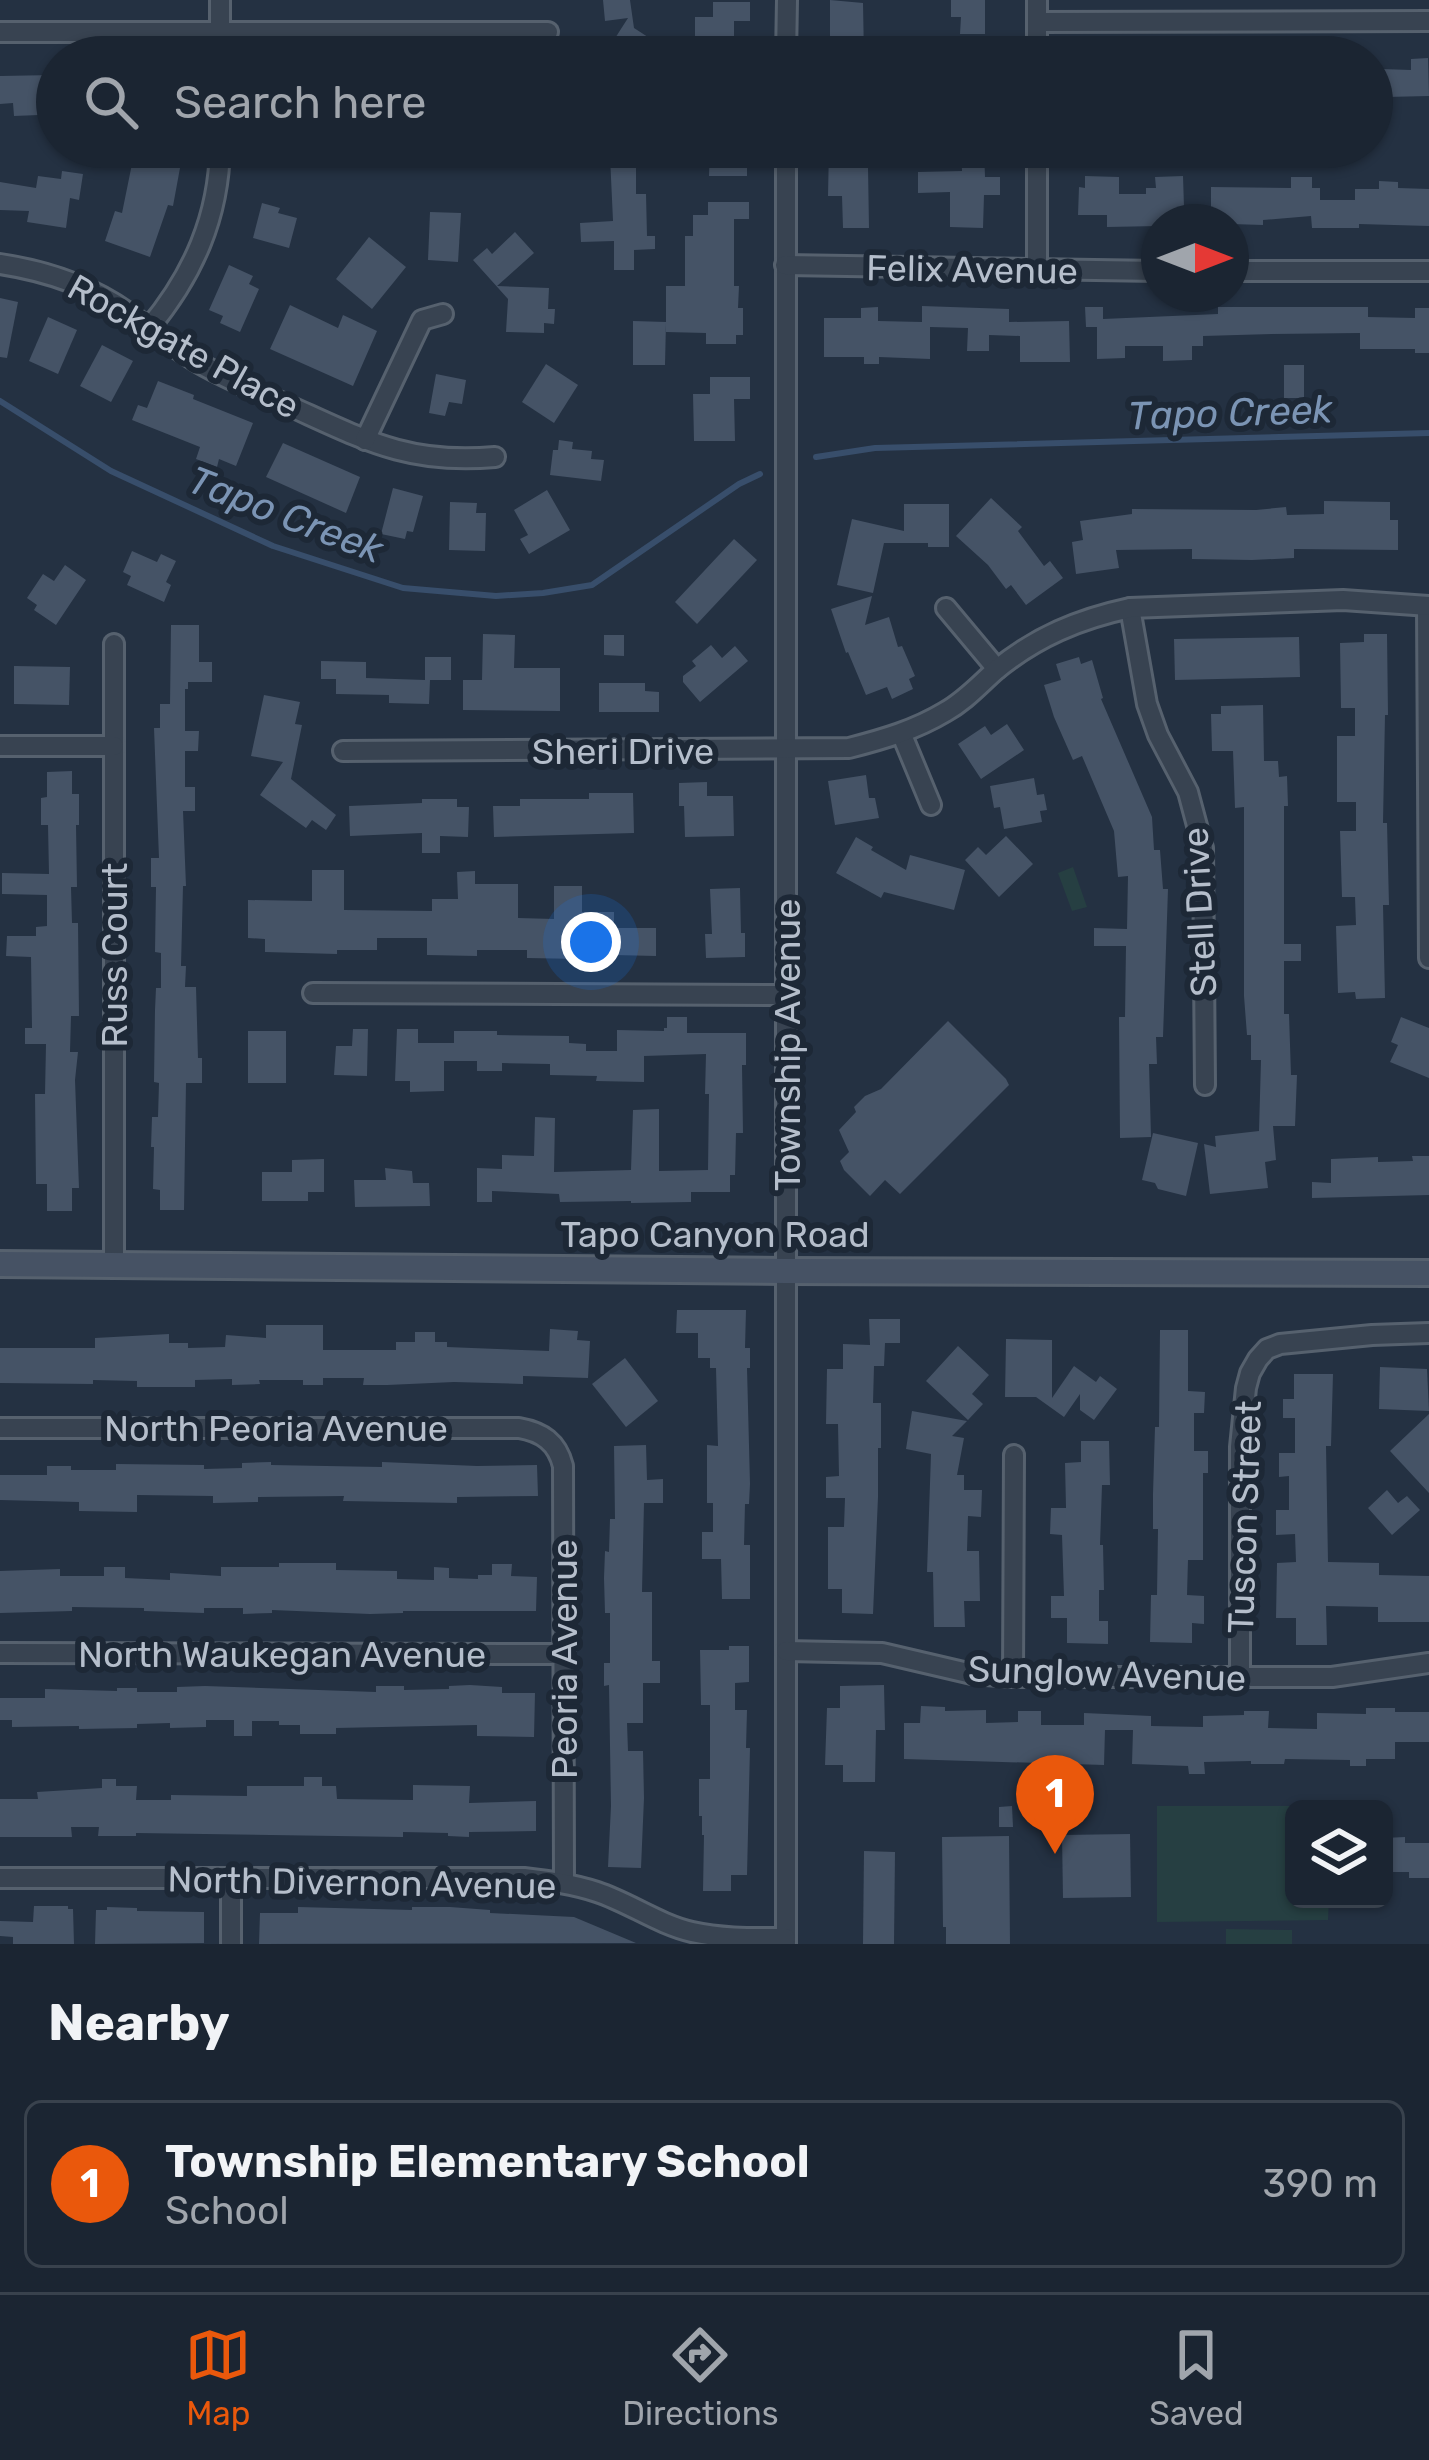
<!DOCTYPE html>
<html lang="en">
<head>
<meta charset="utf-8">
<style>
	body { margin:0; font-family:Rubik,sans-serif; background:#242d3a; color:#f1f3f6 }
	.controls { position:absolute; right:36px; bottom:36px; display:grid; overflow:hidden; border-radius:18px; box-shadow:0 3px 9px #0004 }
	.controls button { width:108px; height:108px; display:grid; place-items:center; padding:0; border:0; border-bottom:3px solid #39424d; background:#1b2532; color:#f1f3f6; font:60px sans-serif }
	.compass { position:absolute; left:1141px; top:204px; width:108px; height:108px; border-radius:50%; background:#1b2532; box-shadow:0 3px 9px #0004; rotate:90deg }
	.you { position:absolute; left:591px; top:942px; width:42px; height:42px; margin:-30px; border:9px solid #fff; border-radius:50%; background:#1a73e8; box-shadow:0 0 0 18px #1a73e833 }
	.badge { display:grid; place-items:center; width:78px; height:78px; border-radius:50%; background:#ea580c; color:#fff; font-size:39px; font-weight:700 }
	.pin { position:absolute; translate:-50% -99px; filter:drop-shadow(0 3px 6px #0008) }
	.pin::after { content:''; position:absolute; top:63px; width:42px; height:36px; background:inherit; clip-path:polygon(0 0,100% 0,50% 100%) }
	.list { margin:0; padding:0; list-style:none }
	h2 { display:flex; justify-content:space-between; align-items:center; height:156px; margin:0; padding:0 48px; font-size:51px }
	h2 small { font-size:39px; font-weight:400; color:#a0a5ac }
	.list li { display:grid; grid-template-columns:78px 1fr auto; gap:36px; align-items:center; box-sizing:border-box; height:168px; margin:0 24px 24px; padding:0 24px; border:3px solid #39424d; border-radius:18px }
	.list b { display:block; font-size:45px; white-space:nowrap }
	.list p { margin:0; font-size:39px; white-space:nowrap; color:#a0a5ac }
	.list em { font-size:39px; font-style:normal; color:#a0a5ac }
	.icon { flex:none; width:66px; height:66px; fill:none; stroke:currentColor; stroke-width:2; stroke-linecap:round; stroke-linejoin:round }
	.map { position:relative; flex:none; width:1429px; height:1944px; overflow:hidden }
	.search { position:absolute; background:#1b2532; box-shadow:0 3px 9px #0004; left:36px; right:36px; top:36px; height:132px; display:flex; align-items:center; gap:30px; box-sizing:border-box; padding:0 42px; border-radius:66px; color:#a0a5ac; font-size:45px }
	.sheet { height:348px; background:#1b2532 }
	nav { display:flex; justify-content:space-around; align-items:center; box-sizing:border-box; height:168px; border-top:3px solid #39424d; background:#1b2532; font-size:33px; color:#a0a5ac }
	nav a { display:grid; justify-items:center; gap:6px }
	nav .on { color:#ea580c }
	.map>svg:first-child { display:block }
</style>
</head>
<body>
<div class="map">
<svg width="1429" height="1944" viewBox="0 0 1429 1944">
	<rect width="100%" height="100%" fill="#243142"/>
	<!-- green -->
	<g fill="#263f42">
		<path d="M1073 867 1087 907 1072 911 1058 873Z"/>
		<path d="M1157 1806H1301V1809H1294V1899H1329L1328 1920 1157 1922Z"/>
		<path d="M1226 1929 1292 1930V1944H1226Z"/>
	</g>
	<g fill="none" stroke-linecap="round" stroke-linejoin="round">
		<!-- stream -->
		<g stroke="#384e6b" stroke-width="6">
			<path d="M0 401 111 471 273 546 403 588 496 596 543 593 592 585 739 484 760 474"/>
			<path d="M816 457 875 448 1429 433"/>
		</g>
	</g>
	<!-- building -->
	<g fill="#455366">
		<path d="M603 0H630L634 28 651 39 639 57H603L628 18 605 21Z"/>
		<path d="M830 0 863 3 864 57H843V38H830Z"/>
		<path d="M951 0H985V34H960L961 17H951Z"/>
		<path d="M713 2H750V21H734V54H695V17H713Z"/>
		<path d="M1428 58 1429 96 1386 97V109H1372V74H1381V69L1411 70V59Z"/>
		<path d="M54 75V103L39 104V115L14 116 13 103 0 104V76Z"/>
		<path d="M710 147H747V176H709Z"/>
		<path d="M829 147H873V167H868L869 228H843L842 196H828Z"/>
		<path d="M961 147H984L985 177H1000V195H984L983 228 950 227V192L918 193V172L962 171Z"/>
		<path d="M610 156H636V194H646L647 236H655V249L634 250V270H614V241L581 242 580 223 613 221Z"/>
		<path d="M133 159 180 168 173 206 168 205 150 257 105 241 115 211 122 213Z"/>
		<path d="M62 171 83 174 79 200 70 198 66 228 27 222 29 211 0 210V182L36 188 38 176 61 179Z"/>
		<path d="M1085 176 1119 177V194H1146V188H1156L1155 177 1183 176 1184 207H1211V187L1291 188V177H1312V188H1320V200H1355V189H1379V181L1398 182V188L1429 189V226L1359 224V228H1312L1311 216 1263 220V225L1231 224V222H1159V226L1107 227V215H1078L1079 187 1085 188Z"/>
		<path d="M708 202H749V219H734V286H739L738 308H743V335H736V344H706V333L666 332V286H685V236H693V215H708Z"/>
		<path d="M262 203 280 208 278 213 297 218 289 248 253 238Z"/>
		<path d="M430 212 461 213 458 262 428 260Z"/>
		<path d="M515 232 534 253 497 286 549 288 548 309H555L554 324 544 323V333L506 332 508 299 473 260 487 248 492 254Z"/>
		<path d="M369 237 406 267 372 309 336 279Z"/>
		<path d="M229 265 253 276 249 284 259 289 240 332 220 323 223 316 209 310Z"/>
		<path d="M0 298 18 302 7 358 0 357Z"/>
		<path d="M290 305 338 328 343 315 377 331 353 386 270 349Z"/>
		<path d="M922 306 1009 309V322L1069 321 1070 362H1020V336L989 335V351H967L968 328 930 327V359L879 357V364H864V357H824V318H861V308L878 307V321L922 322Z"/>
		<path d="M1085 307H1103V319L1218 314V307H1368V317L1415 318V308H1429V353H1415V349H1360V333L1272 334 1203 336V346H1192V360L1163 361V346H1125V358L1097 359V327H1086Z"/>
		<path d="M48 317 77 330 58 374 29 361Z"/>
		<path d="M633 321 666 322 665 365H633Z"/>
		<path d="M102 345 133 361 111 402 80 386Z"/>
		<path d="M546 364 578 385 554 423 522 402Z"/>
		<rect x="1284" y="365" width="20" height="33"/>
		<path d="M436 374 466 380 462 404 449 402 445 416 429 413Z"/>
		<path d="M710 377H750V399H734L735 441H694L693 394H710Z"/>
		<path d="M158 381 194 395 193 399 253 423 236 466 219 459 217 467 196 459 200 447 132 420 138 405 147 408Z"/>
		<path d="M559 440 573 442 572 449 592 451 591 459 604 460 601 481 550 475 553 450H558Z"/>
		<path d="M283 443 360 477 346 513 266 477Z"/>
		<path d="M393 488 423 496 413 532 407 531 405 539 381 534Z"/>
		<path d="M547 490 570 530 529 554 520 539 528 535 514 510Z"/>
		<path d="M991 498 1022 527 1018 531 1044 566 1050 561 1063 578 1026 605 1011 585 1006 589 988 565 956 536Z"/>
		<path d="M1324 501 1390 502V520H1398V550L1294 549V558L1252 560 1192 559V549L1116 550 1119 568 1076 574 1072 542 1083 540 1080 521 1132 514V509L1256 510 1286 507 1287 515 1324 514Z"/>
		<path d="M450 502 477 503 476 513H486L485 551 449 550Z"/>
		<path d="M904 504H949V547H928V543H884L873 593 837 585 852 519 904 531Z"/>
		<path d="M734 539 757 560 697 624 675 602Z"/>
		<path d="M132 551 157 562 161 554 176 561 166 582 171 585 164 602 127 585 131 576 123 572Z"/>
		<path d="M65 565 86 580 56 625 34 610 37 605 27 598 43 574 54 581Z"/>
		<path d="M872 596 865 625 889 617 898 647 902 646 915 676 909 679 913 689 892 699 887 687 866 695 848 652 846 653 831 609Z"/>
		<path d="M171 625H199V662H212V682H188V689H185V731H199L198 751H185V787H195V811H183L186 886H183L181 966H186L185 987H196L198 1058H202V1083H186L184 1210H160V1190L153 1189 154 1147H151L152 1117H158L159 1083 154 1082 155 1010 156 988H161V953L155 952 156 887H151V858H159L154 728H160V704H170Z"/>
		<path d="M483 634 515 635 514 668H560V711L463 710V680H482Z"/>
		<path d="M1364 634H1387L1388 715H1385L1383 823H1387L1389 905H1383L1385 998 1356 999 1355 992 1338 993 1336 926 1356 925 1355 897H1342L1340 831H1356V802H1337V736H1355V708H1341L1340 643 1364 642Z"/>
		<path d="M604 635H624V656L604 655Z"/>
		<path d="M1299 637 1300 677 1175 680 1174 639Z"/>
		<path d="M711 645 722 658 735 646 748 661 700 702 683 682V676L696 666 692 661Z"/>
		<path d="M425 657H451V680H430L429 704 389 703V695L336 694V679H321V661L366 662V678L425 680Z"/>
		<path d="M1079 657 1081 664 1092 660 1103 698 1101 699 1152 817 1154 850H1160L1163 889H1168L1163 1037H1156L1157 1064H1149L1151 1137 1120 1138 1119 1017H1125L1126 946H1094V928L1127 929 1128 876 1118 877 1114 831 1082 756 1073 760 1054 717 1044 685 1061 680 1056 664Z"/>
		<path d="M14 666 70 667 69 705 14 704Z"/>
		<path d="M599 683H645V691L659 692V712H599Z"/>
		<path d="M264 695 300 702 295 724 302 725 291 779 336 815 326 830 312 820 306 828 260 795 283 762 251 756Z"/>
		<path d="M1263 705 1264 761H1278L1279 777 1287 776 1288 806H1284V944H1301V961H1284V1014H1289L1291 1075H1297L1295 1126H1273L1276 1160 1265 1162 1268 1188 1210 1194 1204 1144 1216 1147 1215 1136 1259 1131 1261 1060H1251V1035H1247L1244 996V807L1235 808 1233 751H1212L1211 714H1221V706Z"/>
		<path d="M1007 724 1024 750 981 779 958 744 985 726 991 735Z"/>
		<path d="M72 771V794H79V825H76L77 887H71L72 923H78L79 1016H71L70 1052H78L75 1080 79 1188H72V1211H47V1184H36L35 1094H45L46 1044H25V1028H32L31 957 6 956 7 936H36V927L47 926V895L2 894V873L49 874 48 825H41V798L47 797V772Z"/>
		<path d="M866 775 869 798H875L879 818 835 825 828 781Z"/>
		<path d="M1034 778 1037 795 1044 794 1047 810 1040 811 1042 822 1004 829 1000 807 994 808 990 786Z"/>
		<path d="M707 782V796H733L734 836 685 837 684 806H679V783Z"/>
		<path d="M589 793H633L634 833 494 837 493 806H520V799H589Z"/>
		<path d="M422 799H457V807H469L468 837 440 836V853H422V833L350 836 349 806 422 803Z"/>
		<path d="M1006 836 1033 864 999 897 965 860 978 847 986 855Z"/>
		<path d="M856 837 873 847 871 850 906 870 910 855 965 870 954 910 884 892 881 898 836 873Z"/>
		<path d="M312 870H344V910L432 911V899H458L457 872 475 871V884H518V918L554 919V886H582V912H614V931L580 930V959L527 958V950H477V956L427 955V938H377V950H337V954L265 952V939L248 938V900L312 901Z"/>
		<path d="M740 888 741 933H745V957L706 958 705 934H712L710 889Z"/>
		<path d="M614 928H656V956L614 955Z"/>
		<path d="M667 1017H687V1033H746V1065H742L743 1133H736L735 1175H730V1192H691V1202L631 1203V1201L560 1202 559 1194 492 1191V1202H477V1168L502 1169V1155L534 1156 535 1117 555 1118 554 1172 631 1170 633 1110 659 1109V1171L708 1170 709 1094H705L706 1054 644 1056V1082L596 1081 597 1076 550 1075V1064L502 1063V1071H477V1061H444V1091L410 1092V1081H395L397 1029H418V1043H454V1031H497V1035L569 1036V1043L586 1044V1051H617V1030L664 1031V1028H667Z"/>
		<path d="M1401 1017 1429 1028V1078L1390 1062 1398 1045 1391 1042Z"/>
		<path d="M948 1021 1006 1079 1009 1085 900 1194 885 1180 870 1196 844 1170 840 1161 849 1152 839 1130 856 1112 854 1107 865 1096 881 1089Z"/>
		<path d="M353 1029H368L367 1076 334 1075 336 1046H352Z"/>
		<rect x="248" y="1031" width="38" height="52"/>
		<path d="M1153 1133 1198 1143 1186 1196 1158 1189 1155 1183 1142 1180Z"/>
		<path d="M1412 1156H1429V1195L1312 1198V1182L1331 1183V1159L1378 1157V1162L1413 1161Z"/>
		<path d="M324 1159V1192H308V1201H262V1172H292V1160Z"/>
		<path d="M385 1168 412 1171 413 1183H429L430 1206 355 1207 354 1180H386Z"/>
		<path d="M677 1310H746L745 1348H750V1368H747L750 1484 749 1504H745L744 1545H750V1599H722L721 1559H702V1532H713V1503H707V1445L718 1446 716 1368H710V1358H698V1333H676Z"/>
		<path d="M869 1319H900V1343H885L884 1366H874L873 1403H881V1448H878V1497L873 1614 842 1613V1589H828V1527H844L845 1498H826V1477L839 1476 838 1424H826L827 1369H843V1344L870 1345Z"/>
		<path d="M266 1325H323V1350H396V1342H415V1332H435V1342H447V1347L549 1351 550 1329 578 1331 577 1340 590 1341 588 1378 523 1376V1384L454 1382 387 1385H363L364 1378H323V1385H303V1380H259L260 1384 232 1385V1379L195 1380V1387H137V1381L93 1380V1384L0 1383V1348H95V1338L169 1334V1343H188V1348L225 1347 226 1335 266 1338Z"/>
		<path d="M1160 1330H1188V1391L1205 1392 1204 1413H1194V1451H1208V1473H1203V1560H1188L1187 1595 1204 1596V1624L1192 1623V1643L1150 1642 1151 1595H1157L1158 1529H1153V1494L1155 1427H1159Z"/>
		<path d="M1006 1339 1052 1340V1398L1074 1366 1096 1382 1100 1376 1117 1389 1094 1420 1080 1410V1394L1064 1417 1036 1397H1005Z"/>
		<path d="M958 1346 989 1375 972 1394 983 1404 968 1420 926 1381Z"/>
		<path d="M625 1358 658 1401 626 1427 592 1384Z"/>
		<path d="M1380 1367 1427 1369 1429 1411 1379 1409Z"/>
		<path d="M1294 1374H1333L1331 1446H1326L1328 1562 1379 1563V1575L1429 1576V1622H1378V1607L1326 1606 1327 1645H1296V1618H1276L1277 1563 1296 1562 1295 1534 1276 1535V1510H1289V1476L1279 1477V1453H1295V1418H1283V1399H1294Z"/>
		<path d="M912 1411 967 1421 952 1436 964 1438 957 1475H964V1490H982L981 1517 968 1516 967 1551H979L980 1601H964L965 1627H934L933 1572H927L931 1454 906 1449Z"/>
		<path d="M1429 1414V1493L1390 1451Z"/>
		<path d="M1081 1441H1109L1110 1485H1102L1100 1545H1103L1104 1590H1099V1621H1108V1644L1067 1643V1618H1051V1596H1064L1062 1535 1050 1534 1051 1508H1066L1065 1463 1081 1462Z"/>
		<path d="M646 1445 647 1480 663 1479V1503H644L642 1592H652V1661H660V1683H643V1723H627L628 1751H643L644 1798 641 1868 608 1867 611 1806 609 1685 604 1686V1663H610V1613H605L604 1578 605 1551 609 1552 610 1519H615L614 1446Z"/>
		<path d="M271 1462V1465L382 1467V1462L477 1466 537 1465 538 1496 457 1497V1503L343 1501 344 1496 258 1497V1502L213 1503V1496L137 1495V1512L79 1511V1502L0 1500V1475H47V1466H71V1470H116V1464L204 1465V1469L242 1468V1463Z"/>
		<path d="M1387 1490 1398 1503 1407 1496 1420 1510 1392 1535 1368 1508Z"/>
		<path d="M279 1563H336V1570L397 1571V1579L434 1580V1567L449 1568V1578L478 1579V1575H492V1564H512L511 1576 537 1577 536 1611H403V1613L370 1614 272 1610V1613L243 1614V1608H204V1613L144 1611V1608L72 1607V1611L0 1613V1571L60 1569V1576H104V1567H125V1578L170 1580V1573L221 1576V1567H279Z"/>
		<path d="M729 1646H749V1682L735 1683V1710H747L746 1748H750L747 1875H731V1891H703L704 1835H702V1816H699V1779H710V1705H701L700 1650H729Z"/>
		<path d="M470 1685 502 1687V1693H535L534 1737 477 1736V1725L336 1728V1734H300V1725H279V1721H252V1736H234V1720H206V1727L170 1728V1723L137 1724V1728L79 1729V1726L12 1727V1720H0V1698H45V1689L117 1691V1688H137V1692H177V1687L205 1686 376 1692V1686H404V1690L449 1689V1686Z"/>
		<path d="M884 1685 885 1730H876L875 1782H843V1765H825L827 1708H840V1686Z"/>
		<path d="M921 1706 945 1707V1711L986 1710V1723L1018 1722V1711H1041V1725H1084V1713L1151 1716V1726L1203 1727V1716L1244 1715V1711H1269L1268 1728 1317 1729V1713L1366 1714V1708H1395V1712H1429V1742H1395V1759H1366V1766H1350V1760L1285 1759 1284 1764H1251V1761L1204 1762 1205 1774H1189L1188 1766 1132 1764 1133 1730H1105L1104 1765 904 1759V1723H920Z"/>
		<path d="M304 1777H322V1786H336L337 1799 413 1800V1785L470 1786 469 1803 536 1801V1831L469 1832V1837L448 1836V1833L403 1832V1837L136 1833V1836H98L99 1827H71L72 1837H0V1799H38L37 1792 102 1788V1779H116V1786H137L136 1800H171V1795L247 1796V1786H304Z"/>
		<path d="M1012 1806 1013 1827H999V1807Z"/>
		<path d="M1130 1834 1131 1897 1063 1898 1062 1835Z"/>
		<path d="M1009 1836 1010 1944H946V1927H943L942 1837Z"/>
		<path d="M1405 1837V1843H1429V1878H1409V1872H1384V1838Z"/>
		<path d="M864 1851 895 1852 894 1944H863Z"/>
		<path d="M34 1906H68V1909H73L74 1944H13V1937L0 1936V1921L33 1922Z"/>
		<path d="M107 1907 137 1908V1911L204 1912V1943L95 1944 96 1910H107Z"/>
		<path d="M298 1907 412 1910V1907H450L490 1910V1913L574 1917 636 1943 259 1944 260 1913H298Z"/>
	</g>
	<g fill="none" stroke-linecap="round" stroke-linejoin="round">
		<!-- minor casing -->
		<g stroke="#56616e" stroke-width="24">
			<g id="minor">
				<path d="M1037 22 1429 21"/>
				<path d="M0 32H548"/>
				<path d="M220 57V0"/>
				<path d="M786 57 787 0"/>
				<path d="M1037 57V0"/>
				<path d="M786 147V1944"/>
				<path d="M1037 147V271"/>
				<path d="M0 264C46 271 89 285 127 312 150 328 171 346 194 360 223 378 255 390 285 404 363 439 407 465 495 457"/>
				<path d="M785 265 1159 271"/>
				<path d="M1231 271H1429"/>
				<path d="M149 328C193 275 219 217 220 147"/>
				<path d="M365 440 422 320 443 314"/>
				<path d="M1427 606 1429 958"/>
				<path d="M946 608 997 669"/>
				<path d="M1130 608 1147 704 1158 735 1188 792 1203 848 1205 1085"/>
				<path d="M114 644V1266"/>
				<path d="M902 735 931 805"/>
				<path d="M0 746H114"/>
				<path d="M343 751 849 748C884 739 915 730 945 712 965 701 979 685 996 670 1036 637 1079 619 1130 608L1343 600 1429 606"/>
				<path d="M313 993 786 995"/>
				<path d="M0 1428H519C542 1432 557 1442 563 1466L564 1883"/>
				<path d="M786 1651 882 1653 972 1674 1013 1677H1332L1429 1663"/>
				<path d="M0 1653 565 1654"/>
				<path d="M1013 1677 1014 1455"/>
				<path d="M1240 1678V1447L1246 1388 1250 1373 1258 1359 1267 1349 1280 1344 1372 1335 1429 1333"/>
				<path d="M0 1878H524C549 1881 573 1884 597 1892 630 1903 658 1924 692 1932 723 1939 755 1938 786 1938"/>
				<path d="M231 1944V1878"/>
			</g>
		</g>
		<!-- secondary casing -->
		<g stroke="#56616e" stroke-width="30">
			<path id="secondary" d="M0 1264 787 1271 1429 1273"/>
		</g>
		<!-- minor -->
		<use href="#minor" stroke="#384351" stroke-width="18"/>
		<!-- secondary -->
		<use href="#secondary" stroke="#465264" stroke-width="24"/>
	</g>
	<g text-anchor="middle" stroke-width="12" stroke-linejoin="round" paint-order="stroke">
		<!-- street labels -->
		<g font-size="36" fill="#b5becb" stroke="#1d2836">
			<text transform="translate(972 269) rotate(1)" y="13">Felix Avenue</text>
			<text transform="translate(184 346) rotate(29)" y="13">Rockgate Place</text>
			<text x="623" y="764">Sheri Drive</text>
			<text transform="translate(1199 912) rotate(-93)" y="13">Stell Drive</text>
			<text transform="translate(114 955) rotate(-90)" y="13">Russ Court</text>
			<text transform="translate(787 1045) rotate(-90)" y="13">Township Avenue</text>
			<text x="715" y="1247">Tapo Canyon Road</text>
			<text x="276" y="1441">North Peoria Avenue</text>
			<text transform="translate(1244 1517) rotate(-88)" y="13">Tuscon Street</text>
			<text x="282" y="1667">North Waukegan Avenue</text>
			<text transform="translate(564 1659) rotate(-90)" y="13">Peoria Avenue</text>
			<text transform="translate(1107 1673) rotate(2)" y="13">Sunglow Avenue</text>
			<text transform="translate(362 1882) rotate(1)" y="13">North Divernon Avenue</text>
		</g>
		<!-- water labels -->
		<g font-size="39" font-style="italic" fill="#7b94b4" stroke="#1d2836">
			<text transform="translate(1230 412) rotate(-2)" y="14">Tapo Creek</text>
			<text transform="translate(286 514) rotate(21)" y="14">Tapo Creek</text>
		</g>
	</g>
</svg>
<div class="controls">
<button><svg class="icon" aria-label="layers" viewBox="0 0 24 24"><path d="M12 4l9 5-9 5-9-5zM3 14l9 5 9-5"/></svg></button>
</div>
<svg class="compass" viewBox="-18 -18 36 36"><path d="M0-13l5 13h-10z" fill="#e53935"/><path d="M0 13l5-13h-10z" fill="#a0a5ac"/></svg>
<div class="you"></div>
<div class="pin badge" style="left:1055px;top:1854px">1</div>
<div class="search"><svg class="icon" aria-label="search" viewBox="0 0 24 24"><circle cx="10" cy="10" r="6"/><path d="M15 15l6 6"/></svg>Search here</div>
</div>
<section class="sheet">
<h2>Nearby<small></small></h2>
<ul class="list">
<li><span class="badge">1</span><div><b>Township Elementary School</b><p>School</p></div><em>390 m</em></li>
</ul>
</section>
<nav>
<a class="on"><svg class="icon" aria-label="map" viewBox="0 0 24 24"><path d="M3 6l6-2 6 2 6-2v14l-6 2-6-2-6 2zM9 4v14M15 6v14"/></svg>Map</a>
<a><svg class="icon" aria-label="directions" viewBox="0 0 24 24"><path d="M12 3l9 9-9 9-9-9zM9 14v-3h6M13 9l2 2-2 2"/></svg>Directions</a>
<a><svg class="icon" aria-label="saved" viewBox="0 0 24 24"><path d="M7 4h10v16l-5-4-5 4z"/></svg>Saved</a>
</nav>
</body>
</html>
